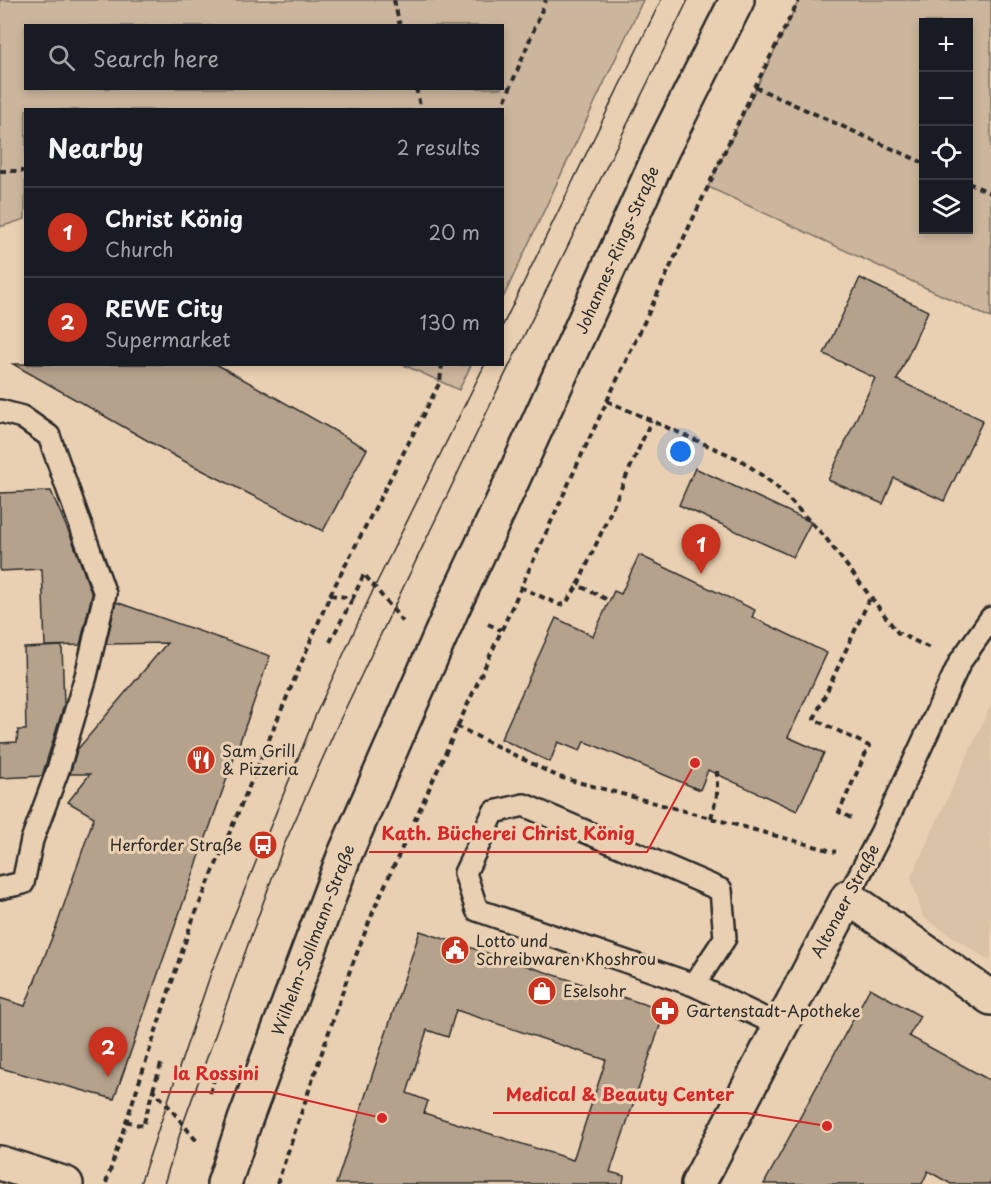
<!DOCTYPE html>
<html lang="en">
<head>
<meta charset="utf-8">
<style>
	body { margin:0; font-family:"Playpen Sans",sans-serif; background:#242831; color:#f1f3f6 }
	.controls { position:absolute; right:18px; top:18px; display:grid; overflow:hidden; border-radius:0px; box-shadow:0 3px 9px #0003 }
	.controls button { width:54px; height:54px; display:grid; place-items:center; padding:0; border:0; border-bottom:2px solid #363941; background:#171b24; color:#f1f3f6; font:30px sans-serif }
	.you { position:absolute; left:681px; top:452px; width:21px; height:21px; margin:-15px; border:4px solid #fff; border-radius:50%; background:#1a73e8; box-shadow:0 0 0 9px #1a73e833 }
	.badge { display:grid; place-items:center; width:39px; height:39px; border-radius:50%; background:#c8321e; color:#fff; font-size:20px; font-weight:700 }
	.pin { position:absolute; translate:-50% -50px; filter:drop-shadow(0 2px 3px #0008) }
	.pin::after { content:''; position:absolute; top:32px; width:21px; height:18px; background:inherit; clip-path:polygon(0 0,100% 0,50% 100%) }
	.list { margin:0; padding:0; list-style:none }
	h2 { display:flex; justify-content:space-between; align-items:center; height:78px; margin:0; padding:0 24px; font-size:26px }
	h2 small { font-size:20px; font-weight:400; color:#9ea1a6 }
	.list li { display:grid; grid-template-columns:39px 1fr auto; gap:18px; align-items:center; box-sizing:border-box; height:90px; padding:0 24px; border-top:2px solid #363941 }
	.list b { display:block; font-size:22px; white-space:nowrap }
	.list p { margin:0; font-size:20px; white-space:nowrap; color:#9ea1a6 }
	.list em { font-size:20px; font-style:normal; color:#9ea1a6 }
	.icon { flex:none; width:33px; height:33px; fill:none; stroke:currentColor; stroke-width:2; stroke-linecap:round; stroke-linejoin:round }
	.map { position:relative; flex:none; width:991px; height:1184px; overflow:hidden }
	.search { position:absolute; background:#171b24; box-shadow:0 3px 9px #0003; left:24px; top:24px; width:480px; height:66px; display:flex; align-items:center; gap:15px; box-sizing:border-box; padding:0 21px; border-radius:0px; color:#9ea1a6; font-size:22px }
	.panel { position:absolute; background:#171b24; box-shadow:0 3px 9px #0003; left:24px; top:108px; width:480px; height:258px; border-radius:0px }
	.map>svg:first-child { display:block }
</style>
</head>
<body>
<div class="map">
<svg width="991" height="1184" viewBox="0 0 991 1184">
	<rect width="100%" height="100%" fill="#ead0b2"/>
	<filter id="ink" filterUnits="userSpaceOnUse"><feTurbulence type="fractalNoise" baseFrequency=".0167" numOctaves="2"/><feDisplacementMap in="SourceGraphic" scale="12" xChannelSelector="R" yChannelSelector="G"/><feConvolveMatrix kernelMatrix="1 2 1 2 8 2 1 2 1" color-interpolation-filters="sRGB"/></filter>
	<g filter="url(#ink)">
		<!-- built -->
		<path fill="#dac2a7" d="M991 705V962L923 917 911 877Z"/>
		<!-- green -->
		<g fill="#cbb59c" stroke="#7b7064" stroke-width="1.5" fill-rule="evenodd">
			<path d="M0 0H643L503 298 502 110H26L25 219 0 227ZM26 26H502V88H26Z"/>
			<path d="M799 0H991V318L708 187ZM924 22H968V230H924Z"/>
			<path d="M404 365H471L459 390Z"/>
		</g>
		<!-- building -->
		<g fill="#b5a28d" stroke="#2b2b2b" stroke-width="1.5" fill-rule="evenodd">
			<path d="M860 278 928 311 897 380 983 420 944 501 894 478 883 504 828 480 875 378 824 354Z"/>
			<path d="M13 364H216L367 449 323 531 180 459Z"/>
			<path d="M695 468 811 522 793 557 679 505Z"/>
			<path d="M51 491 73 542 92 595 80 645 45 646 42 569 0 571V493Z"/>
			<path d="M639 555 755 610 752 617 827 653 788 737 824 753 797 811 708 770 700 790 584 741 580 751 558 742 550 762 501 739 556 618 593 636 614 591 621 594Z"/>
			<path d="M116 602 270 656 114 1099 0 1068V998L25 1006 58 922 94 817 68 802 90 774H70L77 750 167 643 106 644Z"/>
			<path d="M62 646 64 705 42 776 0 778V743L17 742 18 730H26L24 648Z"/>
			<path d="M420 931 665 1011 610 1172 624 1176 623 1184H336ZM456 1010 606 1060 573 1160 424 1113 428 1101 407 1093 427 1030 448 1037Z"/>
			<path d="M870 988 920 1016 909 1036 991 1081V1184H951L928 1171 922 1184H764Z"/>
		</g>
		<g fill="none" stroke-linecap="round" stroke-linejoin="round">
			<!-- lane casing -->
			<g stroke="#2b2b2b" stroke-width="26">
				<g id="lane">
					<path d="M0 411 22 417 49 436 105 594 86 676 59 767 32 840 23 883 0 888"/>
					<path d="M848 897 882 831 960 662 991 618"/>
					<path d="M694 985 725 938 721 890 524 805 494 812 465 873 477 910 694 985 780 1026"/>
				</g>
			</g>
			<!-- street casing -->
			<g stroke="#2b2b2b" stroke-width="38">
				<g id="street">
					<path d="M0 1163 66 1184"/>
					<path d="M698 1184 848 897 991 998"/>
				</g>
			</g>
			<!-- secondary casing -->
			<g stroke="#2b2b2b" stroke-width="38">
				<path id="secondary" d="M224 1184 245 1120 345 854 453 607 502 503 663 148 737 0"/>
			</g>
			<!-- path -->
			<g stroke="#2b2b2b" stroke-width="4" stroke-dasharray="6 4.5" stroke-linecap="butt">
				<path d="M394 0 400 26"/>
				<path d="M755 87 924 163"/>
				<path d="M416 88 421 110"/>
				<path d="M501 110 546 0"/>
				<path d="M0 171H26"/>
				<path d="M968 183 991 193"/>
				<path d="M607 401 741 460 775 485 825 537 898 633 932 649"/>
				<path d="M520 587 560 605 566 603 578 585"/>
				<path d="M330 595 353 598 364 574 404 623"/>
				<path d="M606 599 578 585 651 421"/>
				<path d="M488 624 501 630"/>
				<path d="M330 642 353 598"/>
				<path d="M456 726 559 777 836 852"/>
				<path d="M711 818 717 795V771"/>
				<path d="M851 818 839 812 869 746 814 719 870 598"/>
				<path d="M153 1090 162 1061"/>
				<path d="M210 1093 214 1079"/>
				<path d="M126 1121 143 1126 153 1090 166 1103 195 1139 196 1137"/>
				<path d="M106 1183 191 924 330 595 440 382 442 364"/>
				<path d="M277 1184 349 973 375 907 583 452 755 87 799 0"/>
			</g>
			<!-- lane -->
			<use href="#lane" stroke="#ead0b2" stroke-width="21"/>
			<!-- street -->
			<use href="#street" stroke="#ead0b2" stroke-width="33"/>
			<!-- secondary -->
			<use href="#secondary" stroke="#ead0b2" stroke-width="33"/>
			<!-- tram -->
			<g stroke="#2b2b2b" stroke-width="1.5">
				<path d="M502 327 661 0"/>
				<path d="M140 1184 212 970 316 714 375 586 485 364"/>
				<path d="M164 1184 183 1124 284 845 338 724 495 395 688 0"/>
			</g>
		</g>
	</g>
	<!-- icons -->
	<defs>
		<g id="restaurant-disc" transform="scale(1.5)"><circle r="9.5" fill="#c8321e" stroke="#ead0b2"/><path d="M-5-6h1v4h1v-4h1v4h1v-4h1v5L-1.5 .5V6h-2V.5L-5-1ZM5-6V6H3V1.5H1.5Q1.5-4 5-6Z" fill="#fff"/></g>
		<g id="bus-disc" transform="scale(1.5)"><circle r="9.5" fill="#c8321e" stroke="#ead0b2"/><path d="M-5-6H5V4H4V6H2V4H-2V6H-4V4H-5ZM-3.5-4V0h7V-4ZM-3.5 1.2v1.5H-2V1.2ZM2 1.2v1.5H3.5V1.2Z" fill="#fff"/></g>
		<g id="civic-disc" transform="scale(1.5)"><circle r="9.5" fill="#c8321e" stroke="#ead0b2"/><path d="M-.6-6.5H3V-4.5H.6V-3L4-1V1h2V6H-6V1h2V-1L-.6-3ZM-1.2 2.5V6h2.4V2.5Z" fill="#fff"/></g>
		<g id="shop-disc" transform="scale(1.5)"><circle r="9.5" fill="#c8321e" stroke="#ead0b2"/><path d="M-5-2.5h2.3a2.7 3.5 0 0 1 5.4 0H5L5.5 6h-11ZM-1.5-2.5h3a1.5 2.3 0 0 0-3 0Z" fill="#fff"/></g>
		<g id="pharmacy-disc" transform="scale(1.5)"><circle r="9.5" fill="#c8321e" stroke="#ead0b2"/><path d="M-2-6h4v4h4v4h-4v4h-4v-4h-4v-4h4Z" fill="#fff"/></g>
	</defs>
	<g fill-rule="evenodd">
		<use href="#restaurant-disc" x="201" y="760"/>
		<use href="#bus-disc" x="263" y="845"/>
		<use href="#civic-disc" x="455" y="950"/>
		<use href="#shop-disc" x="542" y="991"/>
		<use href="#pharmacy-disc" x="665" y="1011"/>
	</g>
	<g text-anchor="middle" stroke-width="6" stroke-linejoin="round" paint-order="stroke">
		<!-- street labels -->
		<g font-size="16" fill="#2b2b2b" stroke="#ead0b2">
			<text transform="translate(617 250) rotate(-66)" y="6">Johannes-Rings-Straße</text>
			<text transform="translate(845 901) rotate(-62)" y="6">Altonaer Straße</text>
			<text transform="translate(313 940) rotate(-69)" y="6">Wilhelm-Sollmann-Straße</text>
		</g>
		<!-- poi labels -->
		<g font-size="16" fill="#2b2b2b" stroke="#ead0b2" text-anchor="start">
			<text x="222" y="757">Sam Grill<tspan x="222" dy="18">&amp; Pizzeria</tspan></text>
			<text x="242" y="851" text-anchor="end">Herforder Straße</text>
			<text x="476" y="947">Lotto und<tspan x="476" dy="18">Schreibwaren Khoshrou</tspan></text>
			<text x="563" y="997">Eselsohr</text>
			<text x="686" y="1017">Gartenstadt-Apotheke</text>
		</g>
	</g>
	<!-- callouts -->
	<path fill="none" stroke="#d62828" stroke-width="2" d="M695 763L647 852H369M382 1118L271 1092H161M827 1126L747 1113H493"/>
	<g fill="#d62828" stroke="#ead0b2" stroke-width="2">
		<circle cx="695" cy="763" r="6"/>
		<circle cx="382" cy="1118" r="6"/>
		<circle cx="827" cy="1126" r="6"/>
	</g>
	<g font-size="18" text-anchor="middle" font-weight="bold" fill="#d62828" stroke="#ead0b2" stroke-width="6" stroke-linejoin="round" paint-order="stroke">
		<text x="508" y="840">Kath. Bücherei Christ König</text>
		<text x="216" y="1080">la Rossini</text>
		<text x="620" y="1101">Medical &amp; Beauty Center</text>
	</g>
</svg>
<div class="controls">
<button>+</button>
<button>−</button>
<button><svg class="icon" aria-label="locate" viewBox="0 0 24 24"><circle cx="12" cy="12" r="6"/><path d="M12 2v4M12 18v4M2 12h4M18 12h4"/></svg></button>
<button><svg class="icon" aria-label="layers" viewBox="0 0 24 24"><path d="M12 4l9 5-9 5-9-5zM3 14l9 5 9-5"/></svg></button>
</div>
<div class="you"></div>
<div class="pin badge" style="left:701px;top:574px">1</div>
<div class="pin badge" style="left:108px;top:1077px">2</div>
<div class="search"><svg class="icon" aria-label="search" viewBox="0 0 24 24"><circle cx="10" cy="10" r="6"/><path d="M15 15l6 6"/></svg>Search here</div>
<section class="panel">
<h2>Nearby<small>2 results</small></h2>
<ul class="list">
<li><span class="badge">1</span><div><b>Christ König</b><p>Church</p></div><em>20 m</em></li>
<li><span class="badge">2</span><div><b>REWE City</b><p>Supermarket</p></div><em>130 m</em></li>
</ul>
</section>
</div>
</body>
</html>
